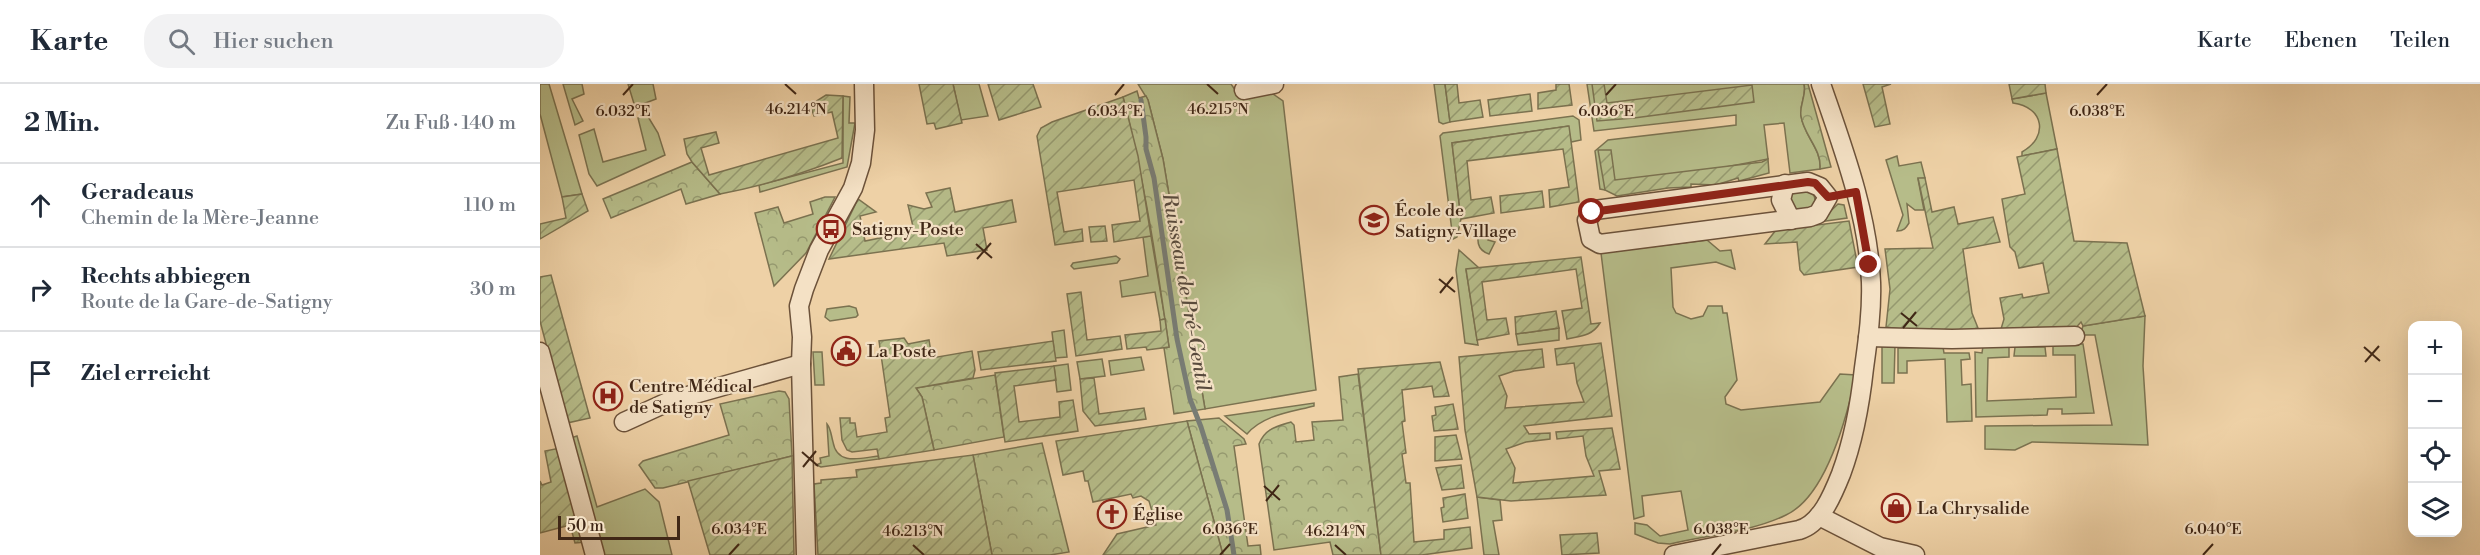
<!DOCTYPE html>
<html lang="de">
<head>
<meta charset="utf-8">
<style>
	body { margin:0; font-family:"Libre Bodoni",serif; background:#f2f2f3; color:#1f2937 }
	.controls { position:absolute; right:18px; bottom:18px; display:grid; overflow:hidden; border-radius:12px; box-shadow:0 6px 24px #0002 }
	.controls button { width:54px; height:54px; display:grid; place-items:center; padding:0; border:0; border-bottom:2px solid #e0e1e3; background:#fff; color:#1f2937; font:30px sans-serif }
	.scale { position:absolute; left:18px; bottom:15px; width:122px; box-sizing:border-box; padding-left:6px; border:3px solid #402716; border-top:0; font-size:16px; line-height:21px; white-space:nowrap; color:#402716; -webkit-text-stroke:4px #f4e1c5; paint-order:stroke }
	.stop { position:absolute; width:18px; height:18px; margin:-14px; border:4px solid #8f2418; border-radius:50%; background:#fff }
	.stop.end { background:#8f2418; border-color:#fff; box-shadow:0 2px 6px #0008 }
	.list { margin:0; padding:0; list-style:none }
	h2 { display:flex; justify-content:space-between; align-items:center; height:78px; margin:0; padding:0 24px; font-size:26px }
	h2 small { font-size:20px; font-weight:400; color:#747a83 }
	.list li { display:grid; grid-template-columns:39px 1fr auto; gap:18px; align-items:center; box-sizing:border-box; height:84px; padding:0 24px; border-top:2px solid #e0e1e3 }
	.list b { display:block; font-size:22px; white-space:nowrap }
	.list p { margin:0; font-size:20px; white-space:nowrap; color:#747a83 }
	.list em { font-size:20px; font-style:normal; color:#747a83 }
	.icon { flex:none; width:33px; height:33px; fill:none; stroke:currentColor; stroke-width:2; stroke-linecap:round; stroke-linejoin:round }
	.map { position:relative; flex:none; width:1940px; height:471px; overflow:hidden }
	header { display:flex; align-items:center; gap:36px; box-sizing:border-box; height:84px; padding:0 30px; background:#fff; border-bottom:2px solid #e0e1e3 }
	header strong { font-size:28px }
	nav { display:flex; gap:33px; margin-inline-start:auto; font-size:21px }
	.search { width:420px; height:54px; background:#f2f2f3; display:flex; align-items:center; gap:15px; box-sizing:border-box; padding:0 21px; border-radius:24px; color:#747a83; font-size:22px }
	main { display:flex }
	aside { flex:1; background:#fff }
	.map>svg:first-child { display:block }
</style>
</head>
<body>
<header>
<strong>Karte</strong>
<div class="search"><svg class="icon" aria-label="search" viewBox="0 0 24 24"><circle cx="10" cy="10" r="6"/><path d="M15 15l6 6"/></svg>Hier suchen</div>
<nav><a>Karte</a><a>Ebenen</a><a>Teilen</a></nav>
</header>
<main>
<aside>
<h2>2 Min.<small>Zu Fuß · 140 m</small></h2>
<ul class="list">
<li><svg class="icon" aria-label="ahead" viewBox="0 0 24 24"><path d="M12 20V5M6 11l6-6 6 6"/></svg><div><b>Geradeaus</b><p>Chemin de la Mère-Jeanne</p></div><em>110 m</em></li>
<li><svg class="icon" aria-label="right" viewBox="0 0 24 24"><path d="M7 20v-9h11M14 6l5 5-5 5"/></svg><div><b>Rechts abbiegen</b><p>Route de la Gare-de-Satigny</p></div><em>30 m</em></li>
<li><svg class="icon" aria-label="arrive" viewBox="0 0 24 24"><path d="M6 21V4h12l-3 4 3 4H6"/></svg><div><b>Ziel erreicht</b></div></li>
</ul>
</aside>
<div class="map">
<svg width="1940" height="471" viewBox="0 0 1940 471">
	<defs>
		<pattern id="forest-crowns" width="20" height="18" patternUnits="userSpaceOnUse" patternTransform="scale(1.5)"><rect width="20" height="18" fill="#b6bc89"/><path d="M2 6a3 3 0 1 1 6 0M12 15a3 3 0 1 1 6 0" fill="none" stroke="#95996f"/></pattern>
		<pattern id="garden-furrows" width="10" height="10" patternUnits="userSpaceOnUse" patternTransform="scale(1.5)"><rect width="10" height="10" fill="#b6bc89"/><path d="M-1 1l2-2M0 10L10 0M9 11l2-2" fill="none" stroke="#95996f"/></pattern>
	</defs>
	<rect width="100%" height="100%" fill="#eed1a6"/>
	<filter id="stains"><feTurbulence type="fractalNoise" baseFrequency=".00333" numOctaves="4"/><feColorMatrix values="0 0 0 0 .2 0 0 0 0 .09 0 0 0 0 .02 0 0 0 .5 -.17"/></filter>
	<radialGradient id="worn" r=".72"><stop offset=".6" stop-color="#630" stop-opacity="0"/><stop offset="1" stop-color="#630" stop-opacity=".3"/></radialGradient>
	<!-- grass -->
	<g fill="#b6bc89" stroke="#7b7250" stroke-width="1.5">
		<path d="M0 0H9L42 110 22 113 0 30Z"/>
		<path d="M23 0H42L44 10 32 15 43 37 35 41Z"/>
		<path d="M88 0H113L116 15 95 23Z"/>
		<path d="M413 0H439L448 32 421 36Z"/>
		<path d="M598 0H691L700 13 733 10 743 17 776 306 665 325 623 75 608 16Z"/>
		<path d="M894 0H905L910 38 903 40 899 38Z"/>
		<path d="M1047 0H1264C1267 11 1259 21 1261 32 1263 51 1282 65 1280 85L1250 89 1244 39 1224 41 1228 75 1065 106 1060 105 1055 67 1068 56 1196 41V31L1054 47Z"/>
		<path d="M1506 9 1517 65 1482 72V68C1509 53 1504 23 1473 19L1472 15Z"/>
		<path d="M303 12 310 13 309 39H315L307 83 220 108 219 101 303 79Z"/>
		<path d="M107 31 118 49 125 71 57 102 49 90 39 51 54 45 63 78 106 66 98 34Z"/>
		<path d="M1033 32 1039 36 1041 56 1031 58 1028 42 912 59 921 135 917 153 913 155 900 52 903 49Z"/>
		<path d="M1357 72 1359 82 1381 78 1385 94 1378 95 1384 126H1375L1367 120 1369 139C1366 144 1364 147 1357 147L1363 131 1346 76Z"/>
		<path d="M1266 103C1276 112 1277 114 1272 127H1252L1250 109Z"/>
		<path d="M1298 120 1304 121 1307 134 1279 138Z"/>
		<path d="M942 145H952L948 156 955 158 949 170C937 166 935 155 942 145Z"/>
		<path d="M611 152 625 235 620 236 615 208 582 213 580 197 608 192 603 153Z"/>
		<path d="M1167 156 1180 167 1191 166 1195 185 1176 178 1131 184 1133 223 1136 229 1151 235 1163 232 1168 222H1182L1183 229H1187L1197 296 1185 313 1186 320 1201 326 1280 318 1300 290 1316 291C1307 332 1287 412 1246 431 1211 448 1168 451 1130 460L1118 459 1095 450V439L1107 441 1120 452 1148 446 1141 407 1102 412 1104 432 1094 435 1061 169Z"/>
		<path d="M919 166 939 184 926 186 938 261 925 259 916 186Z"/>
		<path d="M576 172 580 175 577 179 534 185 531 182 533 179Z"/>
		<path d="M309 222 316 224 318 231 316 233 290 237 285 233 287 225Z"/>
		<path d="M1605 232 1603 282 1608 361 1492 358 1475 366 1445 365V342L1572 341 1555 251H1540L1543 242Z"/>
		<path d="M1019 244V256L978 261 976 250Z"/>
		<path d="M524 246 527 273 515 274 512 248Z"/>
		<path d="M1342 260 1355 261 1354 299H1342Z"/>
		<path d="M1513 260H1543L1554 329 1522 330V325H1508L1507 331 1436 333 1435 268 1442 269 1443 262H1469V273L1448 274 1447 317 1536 313 1535 271H1513Z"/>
		<path d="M1403 263 1404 269H1429L1430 275 1421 276 1422 301 1431 300 1432 337 1407 338 1405 275 1367 277V289H1358V264Z"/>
		<path d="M1475 263H1505L1506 272H1474Z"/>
		<path d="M273 268H282L284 301H275Z"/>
		<path d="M601 273 604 286 571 291 569 277Z"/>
		<path d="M562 275 565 292 540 295 537 278Z"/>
		<path d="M528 280 531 306 517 308 514 282Z"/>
		<path d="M774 319V322C751 328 723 331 707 350L685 332Z"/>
		<path d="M287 340C291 345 291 351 293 358 297 382 321 374 338 372L339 375 281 383 276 381 281 379 280 374 289 372Z"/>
		<path d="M37 352 57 423 105 405 119 418 132 471H64L31 354Z"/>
		<path d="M937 413 960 416 962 436 953 437 959 471H944Z"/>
	</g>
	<!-- forest -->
	<g fill="url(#forest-crowns)" stroke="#7b7250" stroke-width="1.5">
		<path d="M1264 0H1268L1291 83 1280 85C1282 65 1264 52 1261 32 1259 21 1267 11 1264 0Z"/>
		<path d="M597 7 599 14 606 12 608 16 623 75 665 325 634 330 624 264 629 263C617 180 604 94 583 13Z"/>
		<path d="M152 78 180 110 146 120 141 105 71 134 63 115Z"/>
		<path d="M285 113H295L266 169 234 202 215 129 238 123 244 139 273 130 270 118Z"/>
		<path d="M818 290 841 471H793L790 458 734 466 719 360C725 345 735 343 751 338L754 341 756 358 774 356 772 338 803 336 799 293Z"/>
		<path d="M455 291 464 353 394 366 382 313 376 304Z"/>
		<path d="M239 307 245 308 249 315 252 372 123 404H115L99 381 103 377 189 351 180 320Z"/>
		<path d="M679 334 704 355 706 360 694 362 708 462 720 461 721 471H683L647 337Z"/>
		<path d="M502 359 529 468 510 471H452L433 371Z"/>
	</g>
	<!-- garden -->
	<g fill="url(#garden-furrows)" stroke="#7b7250" stroke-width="1.5">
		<path d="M379 0H413L422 39 396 45 394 39 387 40Z"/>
		<path d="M448 0H493L501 23 459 36Z"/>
		<path d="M905 0H917L919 19 940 16 943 33 910 38Z"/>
		<path d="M1016 0H1029L1032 21 998 25V9L1016 6Z"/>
		<path d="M1052 0H1064L1067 19 1212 1 1214 18 1094 34 1057 37Z"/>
		<path d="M1323 0H1351L1342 3 1350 40 1335 43Z"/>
		<path d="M1469 0H1505L1506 9 1472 15Z"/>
		<path d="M990 10 992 27 950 32 948 16Z"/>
		<path d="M286 11 303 12 302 74C262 90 222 102 180 110L152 78 147 70 144 55 176 48 179 59 161 64 169 91 298 54 292 28 274 32 270 21Z"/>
		<path d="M583 13 598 72 611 152 574 158 572 141 600 137 594 96 517 108 524 148 542 145 543 157 515 161 497 52 501 44 512 38Z"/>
		<path d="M1029 42 1039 118 1010 123 1009 106 1029 103 1023 65 927 77 931 116 951 113 954 129 921 135 912 59Z"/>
		<path d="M1517 65 1534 157 1587 159 1605 232 1543 242 1541 238 1531 249 1461 245 1464 235 1460 214 1482 210 1483 214 1509 209 1503 179 1479 184 1475 168 1470 163 1462 115 1485 110 1477 73Z"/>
		<path d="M1058 66H1071L1075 96 1222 78 1228 75 1229 89 1199 97 1198 94 1176 101 1151 100V103L1128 104 1077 112 1065 106Z"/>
		<path d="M1378 94H1385L1392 128 1414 123 1418 140 1453 133 1460 158 1423 165 1432 229 1438 244 1433 249H1389L1346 243 1350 205 1345 165 1393 164Z"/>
		<path d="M410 104 415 128 472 116 476 138 443 144 447 166 407 172 404 159 289 175 318 115 336 128 320 132 325 157 374 147 368 121 384 125 392 123 386 109Z"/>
		<path d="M1002 107 1004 123 961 129 960 112Z"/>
		<path d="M42 110 48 127 0 155V140L26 134 22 113Z"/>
		<path d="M1309 137 1318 183 1264 191 1260 186 1257 158 1225 160 1236 146Z"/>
		<path d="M565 142 567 157 551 158 549 143Z"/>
		<path d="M1041 173 1051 240 1060 239C1052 252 1041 252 1027 255L1022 227 1042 224 1036 185 942 198 947 236 966 234 969 250 937 256 926 185Z"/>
		<path d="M11 191 50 334 27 339 0 237V193Z"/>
		<path d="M541 208 547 256 580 252 582 265 536 272 527 210Z"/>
		<path d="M1016 227 1019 244 976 250 975 233Z"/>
		<path d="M625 235 629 263 607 266 606 263 587 265 585 251 621 247 620 236Z"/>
		<path d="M364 254 368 260 389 256 392 274 432 267 435 286 433 294 376 304 382 313 394 366 339 375 337 365 312 368 307 366 302 356 300 334H310V339H315L317 353 347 348 345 334 350 333 339 257Z"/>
		<path d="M513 257 516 277 441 286 438 268Z"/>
		<path d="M1061 259 1072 332 984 342 989 350 1010 349V355L986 358 966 365 975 384 973 399 1054 392 1046 372 1043 352 1017 355 1016 348 1072 344 1080 385 1059 387 1066 411 971 417 937 413 925 346 919 273 1002 265 1004 283 974 287 959 292 967 312 965 324 1044 318 1037 299 1034 279 1017 281 1015 265Z"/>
		<path d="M900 278 909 312 894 313 892 302 862 306 865 337 862 338 866 369 862 370 866 399H870L874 458 904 455V446L930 443 932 464 882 471H841L818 285Z"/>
		<path d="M514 282 516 296 474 302 479 338 520 333 519 318 533 316 538 347 465 358 455 289Z"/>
		<path d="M554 294 559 330 604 324 606 335 555 342 543 327 540 295Z"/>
		<path d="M913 320 918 345 894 347 892 332 896 331 895 323Z"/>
		<path d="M647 337 683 471H563L577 450 616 441 609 417 601 412 593 414 591 410 553 418 548 397H545L543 387 523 391 516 357Z"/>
		<path d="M916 351 922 375 895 377V353Z"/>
		<path d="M20 364 46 458 35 459 30 441 0 449V397L2 401 11 398 5 367Z"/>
		<path d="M433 371 452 471H278L274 400 281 399V396L317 393 316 386Z"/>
		<path d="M252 372 254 471H170L148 397Z"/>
		<path d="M921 381 924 404 902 406 896 384Z"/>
		<path d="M925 410 928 434 903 438 901 424 904 423 903 414Z"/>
		<path d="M1057 449 1059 469 1022 471 1020 451Z"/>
	</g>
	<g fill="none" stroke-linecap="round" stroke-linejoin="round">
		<!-- stream -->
		<path stroke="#787c74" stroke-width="5" d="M601 16 606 53V65L614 94 637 255 650 315 661 343 687 426 694 471"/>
		<!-- minor casing -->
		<g stroke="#6c523a" stroke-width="21">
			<g id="minor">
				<path d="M704 6 734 0"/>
				<path d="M1268 98 1280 103 1288 113 1278 130 1270 133 1060 160 1051 155 1047 136 1055 126Z"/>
				<path d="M1245 100 1241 116 1251 136"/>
				<path d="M1328 253 1412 255 1535 252"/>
				<path d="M0 268 55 471"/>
				<path d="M84 338 130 317 261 280"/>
				<path d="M1279 432 1340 463 1375 471"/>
				<path d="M266 471 261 280 262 253 259 222 264 205 279 166 313 104 321 79 325 46 324 0"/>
				<path d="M1134 471 1259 446C1281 440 1293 410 1301 390 1314 355 1320 321 1324 284 1328 255 1332 227 1331 198 1328 130 1303 64 1281 0"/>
			</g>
		</g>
		<!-- minor -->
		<use href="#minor" stroke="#f4e1c5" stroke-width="18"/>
	</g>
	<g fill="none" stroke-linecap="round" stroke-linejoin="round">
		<!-- route -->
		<path stroke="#8f2418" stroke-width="8" d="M1052 128 1268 98 1275 99 1288 113 1316 108 1329 181"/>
	</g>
	<!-- ticks -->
	<path fill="none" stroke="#402716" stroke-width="2" d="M245 0 256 10M667 0 678 10M83 11 93 0M575 11 584 0M1066 11 1076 0M1557 11 1567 0M436 160 452 174M437 175 451 159M899 195 915 208M900 209 913 193M1361 229 1377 242M1363 244 1376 228M1824 263 1840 277M1825 278 1839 262M262 368 278 382M263 383 276 367M724 402 740 416M726 417 739 401M373 461 384 471M795 461 806 471M189 471 199 460M680 471 690 460M1172 471 1181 460M1663 471 1673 460"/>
	<!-- icons -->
	<defs>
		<g id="school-ring" transform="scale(1.5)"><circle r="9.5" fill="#f4e1c5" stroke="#8f2418" stroke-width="1.5"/><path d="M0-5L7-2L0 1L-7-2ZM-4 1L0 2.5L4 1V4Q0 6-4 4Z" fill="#8f2418"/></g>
		<g id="bus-ring" transform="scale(1.5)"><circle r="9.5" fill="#f4e1c5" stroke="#8f2418" stroke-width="1.5"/><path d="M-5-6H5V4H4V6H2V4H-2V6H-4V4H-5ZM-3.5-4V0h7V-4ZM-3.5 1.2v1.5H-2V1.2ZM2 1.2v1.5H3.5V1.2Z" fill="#8f2418"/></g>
		<g id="civic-ring" transform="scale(1.5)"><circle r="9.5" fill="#f4e1c5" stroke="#8f2418" stroke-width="1.5"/><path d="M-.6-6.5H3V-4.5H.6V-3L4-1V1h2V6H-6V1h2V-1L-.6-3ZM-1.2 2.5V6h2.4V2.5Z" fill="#8f2418"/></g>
		<g id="hospital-ring" transform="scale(1.5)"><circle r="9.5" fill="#f4e1c5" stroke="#8f2418" stroke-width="1.5"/><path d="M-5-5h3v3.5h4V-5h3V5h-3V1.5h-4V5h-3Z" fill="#8f2418"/></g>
		<g id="shop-ring" transform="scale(1.5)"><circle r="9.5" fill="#f4e1c5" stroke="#8f2418" stroke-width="1.5"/><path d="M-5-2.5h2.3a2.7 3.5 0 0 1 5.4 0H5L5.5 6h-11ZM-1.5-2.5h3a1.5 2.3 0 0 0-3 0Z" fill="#8f2418"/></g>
		<g id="church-ring" transform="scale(1.5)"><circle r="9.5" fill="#f4e1c5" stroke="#8f2418" stroke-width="1.5"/><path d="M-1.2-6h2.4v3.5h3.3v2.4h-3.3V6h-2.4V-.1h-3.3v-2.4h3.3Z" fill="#8f2418"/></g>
	</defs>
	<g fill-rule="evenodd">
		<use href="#school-ring" x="834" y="136"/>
		<use href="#bus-ring" x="291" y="145"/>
		<use href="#civic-ring" x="306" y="267"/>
		<use href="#hospital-ring" x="68" y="312"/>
		<use href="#shop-ring" x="1356" y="424"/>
		<use href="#church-ring" x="572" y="430"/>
	</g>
	<g text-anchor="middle" stroke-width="4.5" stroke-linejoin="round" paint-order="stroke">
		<!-- poi labels -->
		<g font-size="18" fill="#402716" stroke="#f4e1c5" text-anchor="start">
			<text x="855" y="132">École de<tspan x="855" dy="21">Satigny-Village</tspan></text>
			<text x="312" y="151">Satigny-Poste</text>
			<text x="327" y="273">La Poste</text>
			<text x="89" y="308">Centre Médical<tspan x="89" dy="21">de Satigny</tspan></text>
			<text x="1377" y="430">La Chrysalide</text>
			<text x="593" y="436">Église</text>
		</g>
		<!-- water labels -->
		<g font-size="20" font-style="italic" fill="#584a3d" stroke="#f4e1c5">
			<text transform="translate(647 208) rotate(80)" y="7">Ruisseau de Pré-Gentil</text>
		</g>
	</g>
	<g font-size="15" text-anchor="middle" fill="#402716" stroke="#f4e1c5" stroke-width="4.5" stroke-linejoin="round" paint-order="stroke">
		<text x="256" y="30">46.214°N</text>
		<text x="678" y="30">46.215°N</text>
		<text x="83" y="32">6.032°E</text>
		<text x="575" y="32">6.034°E</text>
		<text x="1066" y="32">6.036°E</text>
		<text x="1557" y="32">6.038°E</text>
		<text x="199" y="450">6.034°E</text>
		<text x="690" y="450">6.036°E</text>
		<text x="1181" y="450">6.038°E</text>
		<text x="1673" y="450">6.040°E</text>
		<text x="373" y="452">46.213°N</text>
		<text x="795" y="452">46.214°N</text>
	</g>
	<rect width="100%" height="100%" filter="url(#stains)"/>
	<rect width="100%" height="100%" fill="url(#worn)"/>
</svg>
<div class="controls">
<button>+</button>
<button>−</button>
<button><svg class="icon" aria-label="locate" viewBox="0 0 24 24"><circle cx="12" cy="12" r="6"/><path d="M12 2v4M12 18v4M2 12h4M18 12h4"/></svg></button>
<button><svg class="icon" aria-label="layers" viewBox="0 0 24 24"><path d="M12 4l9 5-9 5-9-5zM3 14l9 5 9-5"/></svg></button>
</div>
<div class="scale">50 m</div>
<div class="stop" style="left:1052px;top:128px"></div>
<div class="stop end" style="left:1329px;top:181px"></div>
</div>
</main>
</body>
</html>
